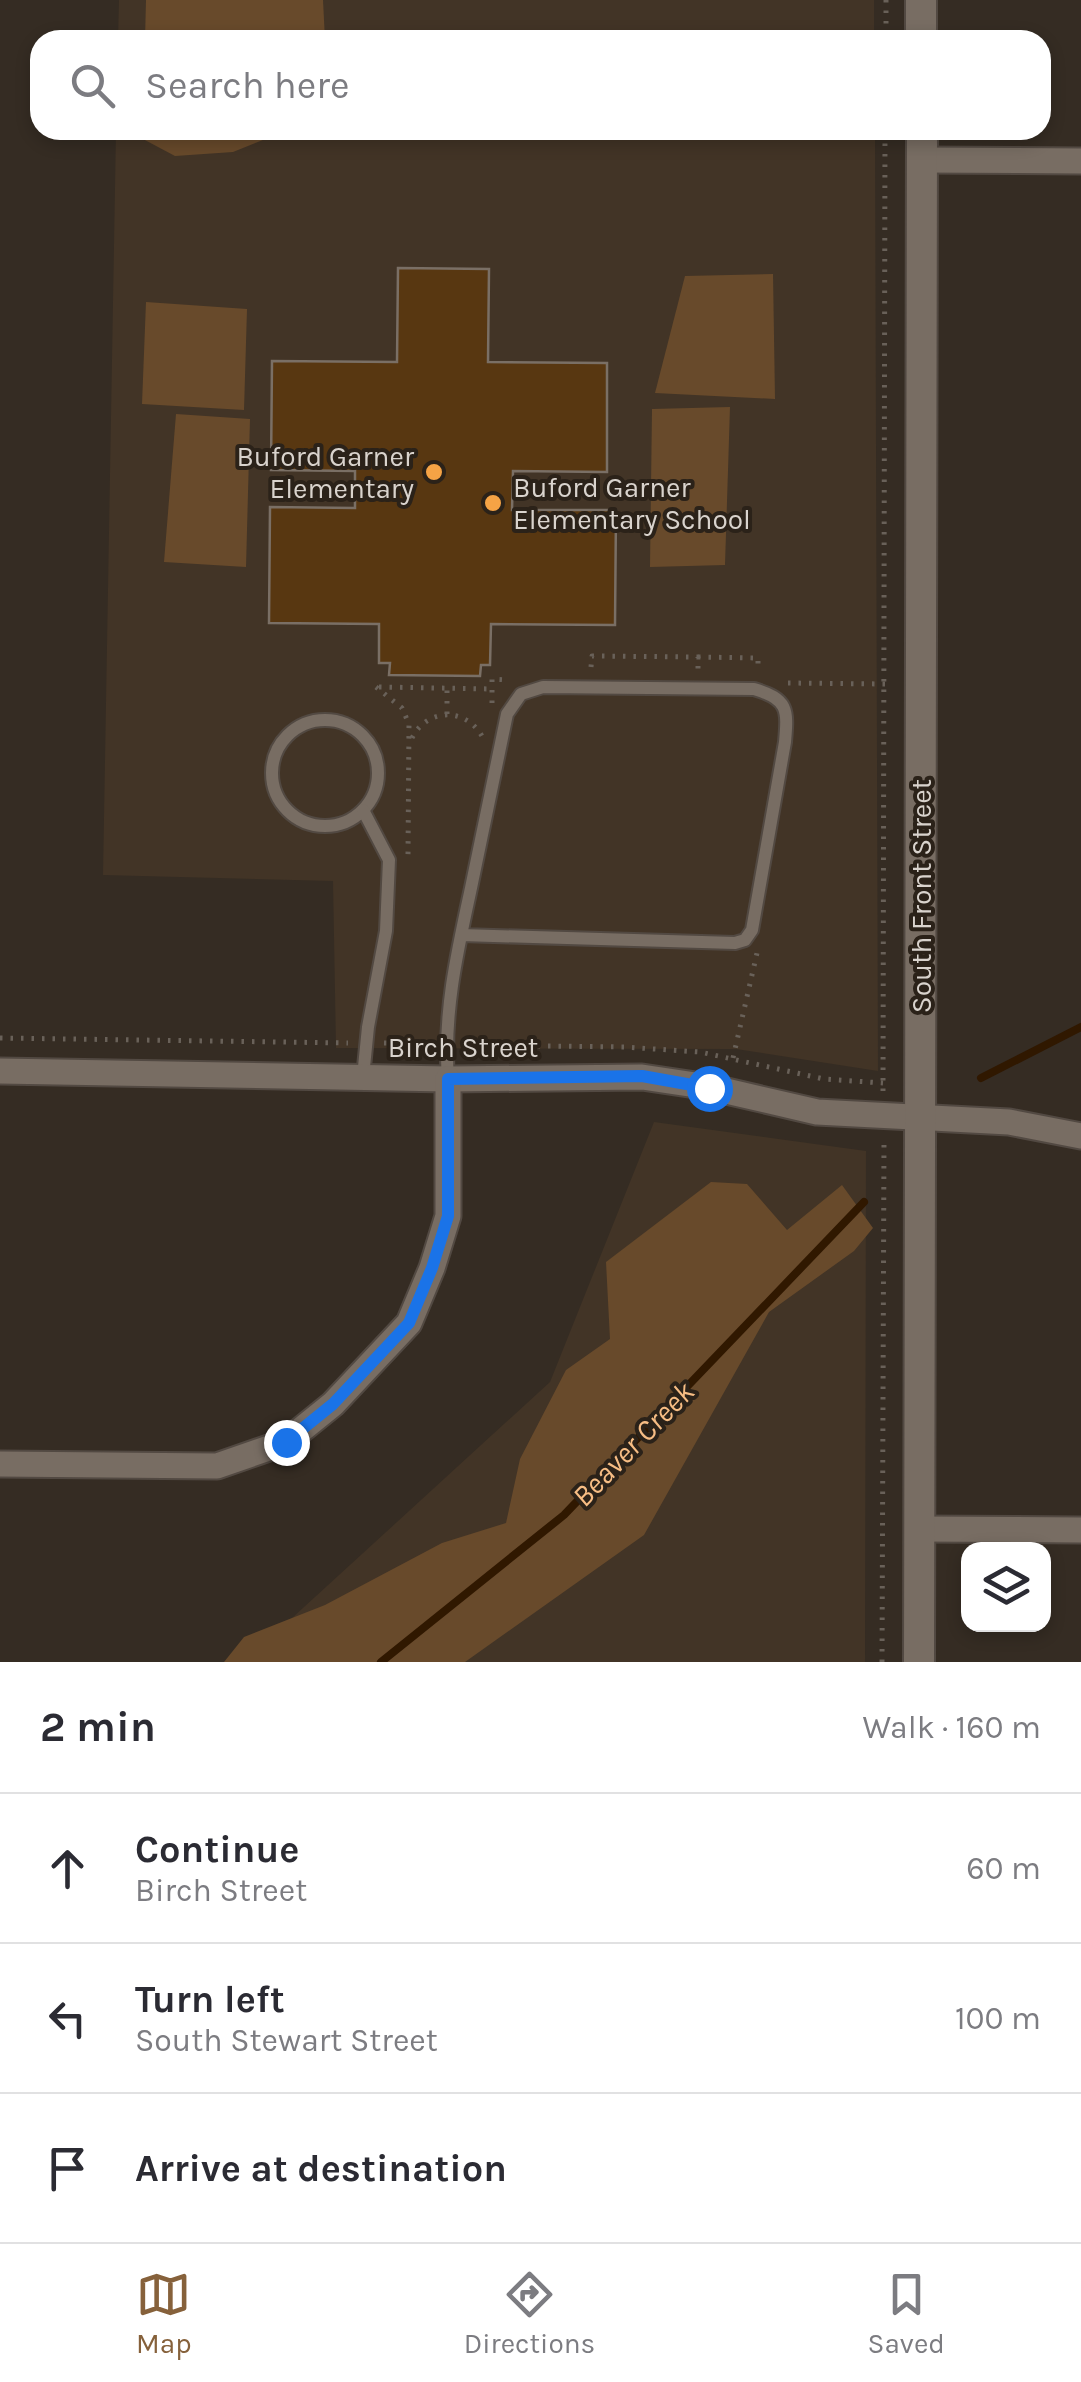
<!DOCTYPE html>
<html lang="en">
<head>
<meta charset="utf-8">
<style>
	body { margin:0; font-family:Karla,sans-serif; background:#f2f2f3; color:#2b2b33 }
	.controls { position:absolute; right:30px; bottom:30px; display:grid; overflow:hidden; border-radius:20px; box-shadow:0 5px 15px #0003 }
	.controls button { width:90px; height:90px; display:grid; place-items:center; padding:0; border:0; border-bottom:2px solid #e1e1e2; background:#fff; color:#2b2b33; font:50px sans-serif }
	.stop { position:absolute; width:30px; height:30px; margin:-22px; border:8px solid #1a73e8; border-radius:50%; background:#fff }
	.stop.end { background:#1a73e8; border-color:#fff; box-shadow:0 2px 10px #0008 }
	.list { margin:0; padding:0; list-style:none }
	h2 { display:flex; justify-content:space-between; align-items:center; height:130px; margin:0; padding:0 40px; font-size:42px }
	h2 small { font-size:32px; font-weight:400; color:#7c7c81 }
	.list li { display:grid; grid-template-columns:65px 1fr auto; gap:30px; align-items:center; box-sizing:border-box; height:150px; padding:0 40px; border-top:2px solid #e1e1e2 }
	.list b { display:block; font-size:38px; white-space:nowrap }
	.list p { margin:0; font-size:32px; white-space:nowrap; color:#7c7c81 }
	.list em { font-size:32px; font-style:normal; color:#7c7c81 }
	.icon { flex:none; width:55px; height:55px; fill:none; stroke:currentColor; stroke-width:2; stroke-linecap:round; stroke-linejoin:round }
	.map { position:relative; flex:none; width:1081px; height:1662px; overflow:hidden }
	.search { position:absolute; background:#fff; box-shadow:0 5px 15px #0003; left:30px; right:30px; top:30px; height:110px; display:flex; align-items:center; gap:25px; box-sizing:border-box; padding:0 35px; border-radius:30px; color:#7c7c81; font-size:38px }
	.sheet { height:580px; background:#fff }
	nav { display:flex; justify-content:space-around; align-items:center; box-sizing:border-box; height:140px; border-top:2px solid #e1e1e2; background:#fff; font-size:28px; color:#7c7c81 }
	nav a { display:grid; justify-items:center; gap:5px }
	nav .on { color:#86613b }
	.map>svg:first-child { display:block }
</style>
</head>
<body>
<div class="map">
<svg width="1081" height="1662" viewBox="0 0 1081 1662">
	<rect width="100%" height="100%" fill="#352c23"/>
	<!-- built -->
	<g fill="#423426">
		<path d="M119 0H874V40H118Z"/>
		<path d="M116 130H875L878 1071 736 1049 336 1048 333 881 103 875Z"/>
		<path d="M654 1122 866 1151 865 1662H244L550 1382Z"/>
	</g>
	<!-- green -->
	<g fill="#684a2b">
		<path d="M146 0H323L325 40H145Z"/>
		<path d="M143 130H288L233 152 175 156 143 139Z"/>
		<path d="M773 274 775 399 655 393 685 276Z"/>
		<path d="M146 302 247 309 244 410 142 404Z"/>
		<path d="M730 407 725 565 650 567 652 409Z"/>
		<path d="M176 414 250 419 246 567 164 562Z"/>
		<path d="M711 1182 747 1184 787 1230 842 1185 873 1228 854 1251 769 1312 644 1535 465 1662H224L244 1637 325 1605 442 1543 506 1523 520 1459 566 1370 610 1339 606 1262Z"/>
	</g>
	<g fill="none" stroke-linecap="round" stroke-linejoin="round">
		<!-- stream -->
		<g stroke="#301800" stroke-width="8">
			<path d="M981 1078 1081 1027"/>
			<path d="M381 1662 564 1515 864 1202"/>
		</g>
	</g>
	<!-- building -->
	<path fill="#583711" stroke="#7a6f65" stroke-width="2.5" d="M398 268 489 269 488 362 607 363V472L513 471 512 510H616L615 625 491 624 490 665H481L480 676 389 675 390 663H379V624L269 623 270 507 355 508V471L271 470 272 361 397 362Z"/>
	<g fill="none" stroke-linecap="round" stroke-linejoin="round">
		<!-- service casing -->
		<g stroke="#524942" stroke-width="16">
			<g id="service">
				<circle cx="325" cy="773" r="53"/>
				<path d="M363 810 389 860 386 931 368 1027 363 1077"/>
				<path d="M448 1079C443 1014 457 952 471 888 483 830 495 772 507 714L521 694 543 687 754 689C788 699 788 709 785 742L752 930 745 940 735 943 461 935"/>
			</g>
		</g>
		<!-- minor casing -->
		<g stroke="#524942" stroke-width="29">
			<g id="minor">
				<path d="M923 160 1081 161"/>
				<path d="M0 1071 448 1079 642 1077 709 1087 817 1112 1009 1122 1081 1136"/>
				<path d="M0 1464 217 1466 286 1442 333 1404 409 1323 432 1268 448 1216V1079"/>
				<path d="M919 1529 1081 1530"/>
			</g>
		</g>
		<!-- tertiary casing -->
		<g stroke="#524942" stroke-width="34">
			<g id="tertiary">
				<path d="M921 40V0"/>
				<path d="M919 1662 922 130"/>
			</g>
		</g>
		<!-- path -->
		<g stroke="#696159" stroke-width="5" stroke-dasharray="2.5 8" stroke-linecap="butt">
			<path d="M886 0V40"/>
			<path d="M698 657 758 658V670"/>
			<path d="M591 667 592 656 698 657V669"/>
			<path d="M788 683 885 684"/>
			<path d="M376 687 402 708 409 724 408 855"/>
			<path d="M379 687 492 689"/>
			<path d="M492 703V679L508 680"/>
			<path d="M447 714V689"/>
			<path d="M412 738C427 708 465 707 482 736"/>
			<path d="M0 1038 348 1043"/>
			<path d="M384 1043 428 1044"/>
			<path d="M464 1045 624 1047 700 1052 824 1079 883 1083"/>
			<path d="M733 1058 757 953"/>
			<path d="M883 1091 885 130"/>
			<path d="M882 1662 884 1140"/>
		</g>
		<!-- service -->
		<use href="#service" stroke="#786d63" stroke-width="12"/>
		<!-- minor -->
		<use href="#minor" stroke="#786d63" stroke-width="25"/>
		<!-- tertiary -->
		<use href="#tertiary" stroke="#786d63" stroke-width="30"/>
	</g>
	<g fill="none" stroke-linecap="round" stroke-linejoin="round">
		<!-- route -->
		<path stroke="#1a73e8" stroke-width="12" d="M286 1442 333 1404 409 1323 432 1268 448 1216V1079L642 1076 709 1088"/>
	</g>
	<!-- markers -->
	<g fill="#f5a345" stroke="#2b2219" stroke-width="4">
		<circle cx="434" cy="472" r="10"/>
		<circle cx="493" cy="503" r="10"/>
	</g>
	<g text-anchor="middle" stroke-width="8" stroke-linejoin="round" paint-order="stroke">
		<!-- poi labels -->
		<g font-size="28" fill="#d9d3cd" stroke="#2b2219" text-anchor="end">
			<text x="414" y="466">Buford Garner<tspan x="414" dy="32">Elementary</tspan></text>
			<text x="513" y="497" text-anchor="start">Buford Garner<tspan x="513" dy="32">Elementary School</tspan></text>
		</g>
		<!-- street labels -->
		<g font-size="28" fill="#d9d3cd" stroke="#2b2219">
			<text transform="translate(921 896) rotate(-90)" y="10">South Front Street</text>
			<text x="463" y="1057">Birch Street</text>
		</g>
		<!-- water labels -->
		<g font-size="30" font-style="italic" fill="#f7bd84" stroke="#2b2219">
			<text transform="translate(633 1444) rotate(-46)" y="10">Beaver Creek</text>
		</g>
	</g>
</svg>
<div class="controls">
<button><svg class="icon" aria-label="layers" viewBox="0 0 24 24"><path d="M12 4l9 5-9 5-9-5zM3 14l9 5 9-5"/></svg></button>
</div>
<div class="stop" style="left:709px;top:1088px"></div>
<div class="stop end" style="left:286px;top:1442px"></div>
<div class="search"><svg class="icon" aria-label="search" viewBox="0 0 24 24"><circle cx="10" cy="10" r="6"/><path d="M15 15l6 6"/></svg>Search here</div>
</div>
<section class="sheet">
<h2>2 min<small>Walk · 160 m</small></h2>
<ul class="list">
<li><svg class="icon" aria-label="ahead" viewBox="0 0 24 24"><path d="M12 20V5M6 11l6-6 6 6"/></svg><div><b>Continue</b><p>Birch Street</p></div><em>60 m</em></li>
<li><svg class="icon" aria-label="left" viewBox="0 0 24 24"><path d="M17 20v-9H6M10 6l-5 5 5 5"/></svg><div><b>Turn left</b><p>South Stewart Street</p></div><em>100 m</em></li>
<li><svg class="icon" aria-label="arrive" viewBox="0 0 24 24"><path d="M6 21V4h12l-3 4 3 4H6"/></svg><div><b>Arrive at destination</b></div></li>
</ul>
</section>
<nav>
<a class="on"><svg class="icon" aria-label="map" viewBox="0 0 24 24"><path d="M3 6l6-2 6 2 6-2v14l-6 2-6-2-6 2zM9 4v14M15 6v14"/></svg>Map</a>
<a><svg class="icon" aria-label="directions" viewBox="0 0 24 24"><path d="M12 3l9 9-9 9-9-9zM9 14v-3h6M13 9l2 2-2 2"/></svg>Directions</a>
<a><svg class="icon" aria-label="saved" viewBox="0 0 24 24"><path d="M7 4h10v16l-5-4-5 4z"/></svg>Saved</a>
</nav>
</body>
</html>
